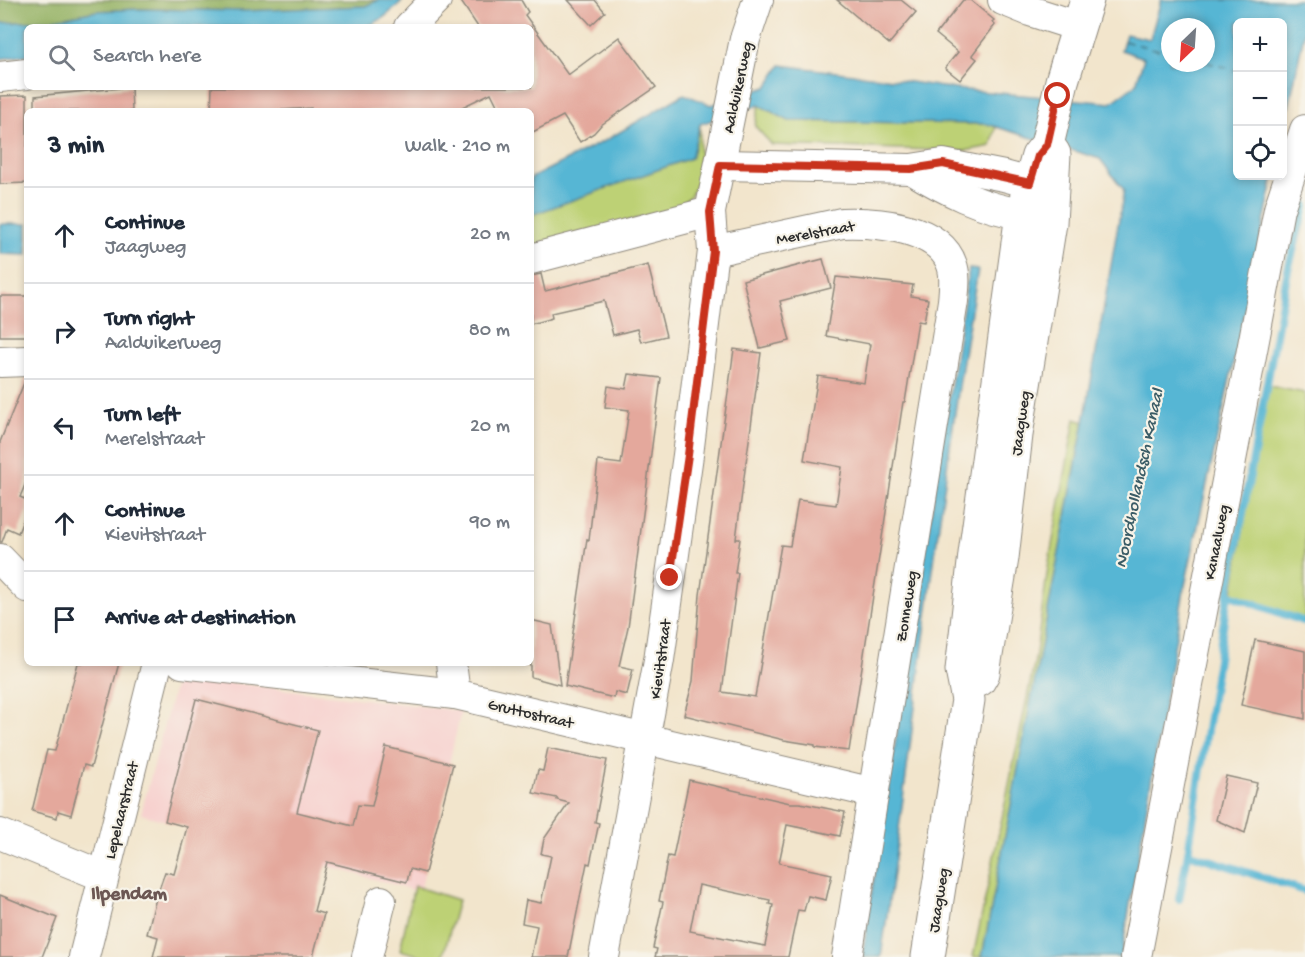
<!DOCTYPE html>
<html lang="en">
<head>
<meta charset="utf-8">
<style>
	body { margin:0; font-family:"Gochi Hand",sans-serif; background:#f2f2f3; color:#1f2937 }
	.controls { position:absolute; right:18px; top:18px; display:grid; overflow:hidden; border-radius:9px; box-shadow:0 3px 9px #0003 }
	.controls button { width:54px; height:54px; display:grid; place-items:center; padding:0; border:0; border-bottom:2px solid #e0e1e3; background:#fff; color:#1f2937; font:30px sans-serif }
	.compass { position:absolute; left:1161px; top:18px; width:54px; height:54px; border-radius:50%; background:#fff; box-shadow:0 3px 9px #0003; rotate:205deg }
	.stop { position:absolute; width:18px; height:18px; margin:-14px; border:4px solid #c8321e; border-radius:50%; background:#fff }
	.stop.end { background:#c8321e; border-color:#fff; box-shadow:0 2px 6px #0008 }
	.list { margin:0; padding:0; list-style:none }
	h2 { display:flex; justify-content:space-between; align-items:center; height:78px; margin:0; padding:0 24px; font-size:26px }
	h2 small { font-size:20px; font-weight:400; color:#747a83 }
	.list li { display:grid; grid-template-columns:39px 1fr auto; gap:18px; align-items:center; box-sizing:border-box; height:96px; padding:0 24px; border-top:2px solid #e0e1e3 }
	.list b { display:block; font-size:22px; white-space:nowrap }
	.list p { margin:0; font-size:20px; white-space:nowrap; color:#747a83 }
	.list em { font-size:20px; font-style:normal; color:#747a83 }
	.icon { flex:none; width:33px; height:33px; fill:none; stroke:currentColor; stroke-width:2; stroke-linecap:round; stroke-linejoin:round }
	.map { position:relative; flex:none; width:1305px; height:957px; overflow:hidden }
	.search { position:absolute; background:#fff; box-shadow:0 3px 9px #0003; left:24px; top:24px; width:510px; height:66px; display:flex; align-items:center; gap:15px; box-sizing:border-box; padding:0 21px; border-radius:9px; color:#747a83; font-size:22px }
	.panel { position:absolute; background:#fff; box-shadow:0 3px 9px #0003; left:24px; top:108px; width:510px; height:558px; border-radius:9px }
	.map>svg:first-child { display:block }
</style>
</head>
<body>
<div class="map">
<svg width="1305" height="957" viewBox="0 0 1305 957">
	<rect width="100%" height="100%" fill="#f7f3e8"/>
	<filter id="ink" filterUnits="userSpaceOnUse"><feTurbulence type="fractalNoise" baseFrequency=".0167" numOctaves="2"/><feDisplacementMap in="SourceGraphic" scale="12" xChannelSelector="R" yChannelSelector="G"/><feConvolveMatrix kernelMatrix="1 2 1 2 8 2 1 2 1" color-interpolation-filters="sRGB"/></filter>
	<filter id="wash" filterUnits="userSpaceOnUse"><feTurbulence type="fractalNoise" baseFrequency=".008" numOctaves="4" result="noise"/><feDisplacementMap in="SourceGraphic" scale="24" xChannelSelector="R" yChannelSelector="G"/><feGaussianBlur stdDeviation="1.35" result="paint"/><feColorMatrix in="noise" values="0 0 0 0 0 0 0 0 0 0 0 0 0 0 0 0 0 1.4 0 .05"/><feComposite in="paint" operator="in"/></filter>
	<g filter="url(#wash)">
		<rect width="100%" height="100%" fill="#f2e5cc"/>
		<!-- built -->
		<path fill="#f7d0ce" d="M177 676 461 711 420 892 141 814Z"/>
		<!-- green -->
		<g fill="#bdd174" stroke="#747e50" stroke-width="1.5">
			<path d="M759 105 789 121 987 124 996 127 991 146 965 151 772 145 755 126Z"/>
			<path d="M700 124 699 179 691 195 678 208 531 246V215L691 158Z"/>
			<path d="M1269 386 1305 393V624L1232 598 1257 446Z"/>
			<path d="M1075 419 1084 422 982 957H973L1035 660 1048 567Z"/>
			<path d="M414 886 458 900 443 957H425L400 950Z"/>
		</g>
		<!-- forest -->
		<path fill="#96b366" stroke="#606f48" stroke-width="1.5" d="M0 0H379L365 6 245 11 140 9 97 11 46 21 0 23Z"/>
		<!-- water -->
		<g fill="#56b6d4" stroke="#407080" stroke-width="1.5" fill-rule="evenodd">
			<path d="M379 0H403C393 11 380 22 365 27H27V55L0 59V23L46 21 97 11 140 9 245 11 365 6Z"/>
			<path d="M1161 0H1305V29L1283 135 1282 22H1238V176H1274L1184 590 1121 957H982L1084 422 1124 190 1100 159 987 124 789 121 759 105 700 124 691 158 531 215V178L608 139 684 94 711 105 767 87 781 65 885 78 955 89 1111 103 1136 84 1144 58 1121 50 1126 34 1150 39ZM1170 27H1206V63H1170Z"/>
			<path d="M0 224H27V255L0 254Z"/>
			<path d="M969 269 978 270C938 498 915 728 881 957H862Z"/>
		</g>
		<g fill="none" stroke-linecap="round" stroke-linejoin="round">
			<!-- stream -->
			<g stroke="#56b6d4" stroke-width="8">
				<path d="M1305 205 1288 270 1228 594 1305 622"/>
				<path d="M1188 853 1228 594"/>
				<path d="M1179 899 1188 853 1305 891"/>
			</g>
			<!-- ferry -->
			<g stroke="#3a5c66" stroke-width="1.5" stroke-dasharray="8 6" stroke-linecap="butt">
				<path d="M1124 41 1170 53"/>
				<path d="M1206 62 1238 71"/>
				<path d="M1282 83 1293 86"/>
			</g>
		</g>
		<g id="blocks">
			<!-- building -->
			<g fill="#e4a89c" fill-rule="evenodd">
				<path d="M460 0H521L528 12 525 15 568 75 619 37 656 87 601 125 594 133 580 142 563 116 531 133V111H500L491 93 454 111H311V108L267 111H211L212 87H531V27H478Z"/>
				<path d="M568 0H595L605 12 591 25Z"/>
				<path d="M837 0H901L916 12 889 44Z"/>
				<path d="M963 0H970L994 20 992 22 995 25 972 55 977 59 960 80 945 68 958 52 936 34Z"/>
				<path d="M131 87 132 111H35V96Z"/>
				<path d="M27 95V183L0 184V96Z"/>
				<path d="M823 259 831 288 780 301 790 341 760 348 743 280Z"/>
				<path d="M648 265 666 336 641 342 637 329 613 335 604 301 551 313 552 318 531 324V276L541 274 545 291Z"/>
				<path d="M836 277 913 285 911 296 928 299 924 322 918 321 905 402H903L849 751 815 747V745L784 740 684 715 693 681 700 595 734 349 761 353 744 477 736 539H740L735 573H738L722 692 755 697 781 545 790 546 798 500 836 505 842 467 804 460 818 376 864 383 870 344 826 336Z"/>
				<rect x="0" y="296" width="27" height="40"/>
				<path d="M629 374 661 378 628 627 619 666 633 669 627 695 615 692 614 698 565 686 587 539 589 540 598 461 621 464 629 410 605 407 608 386 626 389Z"/>
				<path d="M26 378H27V480L20 497 27 500V510L18 533 7 528 2 542H0V442Z"/>
				<path d="M531 620 552 625 560 685 531 677Z"/>
				<path d="M1255 640 1305 651V719L1241 705Z"/>
				<path d="M78 663H119L91 767 84 765 71 815 58 811 57 818 32 811 47 750 55 751Z"/>
				<path d="M196 699 318 730 297 812 353 826 358 805 372 806 386 747 453 764 425 873 410 869 407 882 327 862 314 911 324 914 313 957H153L158 937 147 934 156 898 165 872 174 874 187 827 165 821Z"/>
				<path d="M548 748 607 760 595 822 599 823 590 864 587 863 568 957H531L537 926 522 923 526 900 541 903 551 856 541 854 544 839 569 803 557 800V798L533 793 538 770 543 771Z"/>
				<path d="M1226 776 1257 783 1245 833 1216 820Z"/>
				<path d="M689 780 790 803H800L845 812 840 836 787 825 779 863 832 874 826 900 808 896 804 911 798 910 788 957H655L657 949 653 948 663 902 659 901 668 856 673 857ZM699 885 770 900 769 904 773 905 765 946 690 931Z"/>
				<path d="M0 895 57 918 42 957H0Z"/>
			</g>
		</g>
	</g>
	<g filter="url(#ink)">
		<use href="#blocks" fill-opacity="0" stroke="#8e887c" stroke-width="1.5"/>
		<g fill="none" stroke-linecap="round" stroke-linejoin="round">
			<!-- minor casing -->
			<g stroke="#8e887c" stroke-width="32">
				<g id="minor">
					<path d="M758 0 745 39 710 212 713 251 842 223C876 222 939 226 952 265 956 276 954 289 953 301L847 957"/>
					<path d="M1003 0 1030 11 1077 26"/>
					<path d="M409 27 436 0"/>
					<path d="M0 77 27 74"/>
					<path d="M720 165 911 169 943 164 1004 176 1030 183H1051"/>
					<path d="M911 169C946 190 981 208 1022 214L1038 197"/>
					<path d="M531 259 710 212"/>
					<path d="M0 362 27 361"/>
					<path d="M0 559 27 587"/>
					<path d="M182 663 455 694 874 793"/>
					<path d="M451 663 455 694"/>
					<path d="M0 834 103 876"/>
					<path d="M84 957 157 663"/>
					<path d="M367 957 381 901"/>
					<path d="M604 957 659 660 688 455 713 251"/>
					<path d="M1136 957 1279 209 1305 130"/>
				</g>
			</g>
			<!-- major casing -->
			<g stroke="#8e887c" stroke-width="35">
				<g id="major">
					<path d="M979 680 983 673 1002 558 1016 435 1050 223 1054 154 1052 151"/>
					<path d="M928 957 968 700 962 670 975 554 1022 214 1038 156 1047 145 1062 81 1087 0"/>
				</g>
			</g>
			<!-- minor -->
			<use href="#minor" stroke="#fff" stroke-width="30"/>
			<!-- major -->
			<use href="#major" stroke="#fff" stroke-width="33"/>
		</g>
	</g>
	<g fill="none" stroke-linecap="round" stroke-linejoin="round" filter="url(#ink)">
		<!-- route -->
		<path stroke="#c8321e" stroke-width="8" d="M670 578 688 455 713 251 710 212 720 165 911 169 943 164 1030 183 1038 156 1047 145 1058 96"/>
	</g>
	<g text-anchor="middle" stroke-width="4.5" stroke-linejoin="round" paint-order="stroke">
		<!-- street labels -->
		<g font-size="16" fill="#2b2b2b" stroke="#f7f3e8">
			<text transform="translate(736 87) rotate(-78)" y="6">Aalduikerweg</text>
			<text transform="translate(815 231) rotate(-10)" y="6">Merelstraat</text>
			<text transform="translate(1019 423) rotate(-82)" y="6">Jaagweg</text>
			<text transform="translate(1215 542) rotate(-79)" y="6">Kanaalweg</text>
			<text transform="translate(905 606) rotate(-81)" y="6">Zonneweg</text>
			<text transform="translate(659 659) rotate(-82)" y="6">Kievitstraat</text>
			<text transform="translate(531 712) rotate(13)" y="6">Gruttostraat</text>
			<text transform="translate(120 810) rotate(-76)" y="6">Lepelaarstraat</text>
			<text transform="translate(937 900) rotate(-81)" y="6">Jaagweg</text>
		</g>
		<!-- water labels -->
		<g font-size="18" font-style="italic" fill="#3a5c66" stroke="#f7f3e8">
			<text transform="translate(1138 478) rotate(-78)" y="6">Noordhollandsch Kanaal</text>
		</g>
		<!-- quarter labels -->
		<g font-size="20" font-weight="bold" fill="#6c5753" stroke="#f7f3e8">
			<text x="129" y="899">Ilpendam</text>
		</g>
	</g>
</svg>
<div class="controls">
<button>+</button>
<button>−</button>
<button><svg class="icon" aria-label="locate" viewBox="0 0 24 24"><circle cx="12" cy="12" r="6"/><path d="M12 2v4M12 18v4M2 12h4M18 12h4"/></svg></button>
</div>
<svg class="compass" viewBox="-18 -18 36 36"><path d="M0-13l5 13h-10z" fill="#e53935"/><path d="M0 13l5-13h-10z" fill="#747a83"/></svg>
<div class="stop" style="left:1058px;top:96px"></div>
<div class="stop end" style="left:670px;top:578px"></div>
<div class="search"><svg class="icon" aria-label="search" viewBox="0 0 24 24"><circle cx="10" cy="10" r="6"/><path d="M15 15l6 6"/></svg>Search here</div>
<section class="panel">
<h2>3 min<small>Walk · 210 m</small></h2>
<ul class="list">
<li><svg class="icon" aria-label="ahead" viewBox="0 0 24 24"><path d="M12 20V5M6 11l6-6 6 6"/></svg><div><b>Continue</b><p>Jaagweg</p></div><em>20 m</em></li>
<li><svg class="icon" aria-label="right" viewBox="0 0 24 24"><path d="M7 20v-9h11M14 6l5 5-5 5"/></svg><div><b>Turn right</b><p>Aalduikerweg</p></div><em>80 m</em></li>
<li><svg class="icon" aria-label="left" viewBox="0 0 24 24"><path d="M17 20v-9H6M10 6l-5 5 5 5"/></svg><div><b>Turn left</b><p>Merelstraat</p></div><em>20 m</em></li>
<li><svg class="icon" aria-label="ahead" viewBox="0 0 24 24"><path d="M12 20V5M6 11l6-6 6 6"/></svg><div><b>Continue</b><p>Kievitstraat</p></div><em>90 m</em></li>
<li><svg class="icon" aria-label="arrive" viewBox="0 0 24 24"><path d="M6 21V4h12l-3 4 3 4H6"/></svg><div><b>Arrive at destination</b></div></li>
</ul>
</section>
</div>
</body>
</html>
